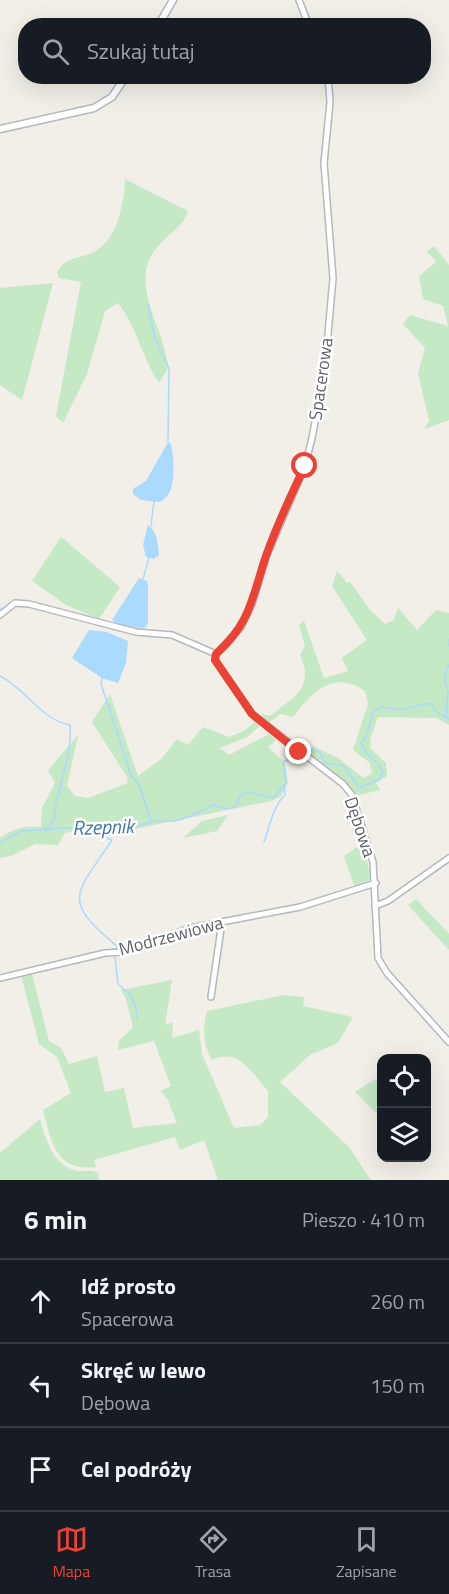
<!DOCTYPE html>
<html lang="pl">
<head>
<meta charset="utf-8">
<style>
	body { margin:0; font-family:"Titillium Web",sans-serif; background:#20242c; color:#f1f3f6 }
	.controls { position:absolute; right:18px; bottom:18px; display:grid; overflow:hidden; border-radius:12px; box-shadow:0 6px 24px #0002 }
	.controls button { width:54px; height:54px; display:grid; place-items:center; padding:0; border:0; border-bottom:2px solid #363941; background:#171b24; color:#f1f3f6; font:30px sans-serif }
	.stop { position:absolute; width:18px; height:18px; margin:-14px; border:4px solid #ea4335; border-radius:50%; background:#fff }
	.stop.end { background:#ea4335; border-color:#fff; box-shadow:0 2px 6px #0008 }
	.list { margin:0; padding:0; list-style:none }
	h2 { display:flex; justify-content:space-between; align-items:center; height:78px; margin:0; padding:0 24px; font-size:26px }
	h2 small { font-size:20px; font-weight:400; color:#9ea1a6 }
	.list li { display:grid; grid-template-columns:39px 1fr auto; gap:18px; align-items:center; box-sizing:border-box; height:84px; padding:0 24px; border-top:2px solid #363941 }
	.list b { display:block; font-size:22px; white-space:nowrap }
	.list p { margin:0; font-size:20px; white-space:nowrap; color:#9ea1a6 }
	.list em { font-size:20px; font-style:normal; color:#9ea1a6 }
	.icon { flex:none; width:33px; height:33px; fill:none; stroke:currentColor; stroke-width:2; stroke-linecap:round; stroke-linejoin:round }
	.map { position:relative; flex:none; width:449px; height:1180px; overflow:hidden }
	.search { position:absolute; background:#171b24; box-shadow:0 6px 24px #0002; left:18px; right:18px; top:18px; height:66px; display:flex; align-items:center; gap:15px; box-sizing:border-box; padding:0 21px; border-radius:24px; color:#9ea1a6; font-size:22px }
	.sheet { height:330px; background:#171b24 }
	nav { display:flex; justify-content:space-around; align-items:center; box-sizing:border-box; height:84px; border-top:2px solid #363941; background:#171b24; font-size:16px; color:#9ea1a6 }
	nav a { display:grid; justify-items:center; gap:3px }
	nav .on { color:#ea4335 }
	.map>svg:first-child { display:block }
</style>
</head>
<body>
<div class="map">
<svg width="449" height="1180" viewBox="0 0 449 1180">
	<rect width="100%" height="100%" fill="#f1efe8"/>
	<!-- green -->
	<g fill="#c5e8c5">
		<path d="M125 179 188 211C185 227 160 238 150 258 134 293 166 333 168 368L159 383C142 358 137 327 118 303L105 311 87 374 63 423 56 416 81 282 59 278 57 272C67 256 79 259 94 252 118 239 124 203 125 179Z"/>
		<path d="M434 246 449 265V420L425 429 429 420 418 374 425 348 403 324 410 315 448 326 443 306 423 299 419 276 436 262 427 251Z"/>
		<path d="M53 283 22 400 0 385V288Z"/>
		<path d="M61 537 120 587 99 619 66 605 32 581Z"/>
		<path d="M337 571 347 583 350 582 370 610 385 624 394 620 398 608 417 630 436 610 449 613V725L436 718 378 717 370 739 371 749 386 763 387 776 376 783 380 790 355 796 350 787 309 755 312 746 338 758 363 778 372 773 370 763 353 750 368 704 365 691C332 669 313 692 293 717L280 714 267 724 261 714 270 716C294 697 315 688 300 655L305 646 299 625 304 621 324 678 348 671 342 658 367 640 332 586Z"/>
		<path d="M110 694 138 776 161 759 177 739 188 745 203 727 229 737 244 731 256 721 261 725 247 737 220 748 229 755 269 734 276 740 268 747 285 763 288 783 281 796 271 801 115 833 86 828 65 833 58 845 35 844 11 856 0 858V838C15 828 24 825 41 827L42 808 55 783 48 770 78 735 67 786 75 796 88 798 128 783 127 777 92 722Z"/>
		<path d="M228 815 217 831 183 838 202 821Z"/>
		<path d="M363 843 371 880 354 886 344 856Z"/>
		<path d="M416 899 449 934V950L408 905Z"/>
		<path d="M32 974 49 1041 61 1048 69 1064 97 1056 105 1092 124 1088 133 1128 177 1123 167 1098 160 1091 171 1086 154 1041 118 1050 119 1041 133 1027 126 999 121 990 172 980 165 1025 173 1022 172 1038 199 1030 202 1054 234 1128 260 1125 268 1117V1091C251 1072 239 1047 212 1060 203 1043 202 1031 207 1011L284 995 304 997 303 1006 353 1017 338 1043 310 1055 280 1082 349 1147 371 1180H218L204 1140 180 1150 175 1137 94 1160 96 1167C56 1172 51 1142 43 1110L71 1093 57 1057 39 1044 21 975Z"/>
		<path d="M375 1079 381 1085V1118L355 1092Z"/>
		<path d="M40 1119C45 1138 53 1164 74 1170 82 1173 90 1168 98 1173L99 1180H0V1153Z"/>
	</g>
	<!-- water -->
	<g fill="#aadaff">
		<path d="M168 442 171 444C174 459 178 496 159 502L141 500 133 494V489L146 481Z"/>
		<path d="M148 525C157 531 158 545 159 555L154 559 146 557 143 545Z"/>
		<path d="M139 578 147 581 148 586V623L145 628 122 627 112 620Z"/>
		<path d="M89 630 107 632 128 641 126 663 118 683 102 678 72 658Z"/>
	</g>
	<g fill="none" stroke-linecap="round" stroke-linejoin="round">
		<!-- stream -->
		<g stroke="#aadaff" stroke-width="1.5">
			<path d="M148 305 155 339 169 368 168 441"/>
			<path d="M151 526 154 501"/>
			<path d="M143 579 149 558"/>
			<path d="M0 607V611"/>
			<path d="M449 639V646"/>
			<path d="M0 676C25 688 41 720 70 725 72 750 62 776 57 800 55 806 56 813 54 819 52 824 48 827 44 830 68 826 90 828 114 828 128 829 138 826 151 822 158 820 166 822 174 821 188 819 201 811 213 805L226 809 235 807 241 795 248 792 273 798 286 783 283 762 301 755"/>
			<path d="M102 678 101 684 131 775 139 785 151 820"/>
			<path d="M446 718 448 691 444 678 449 664"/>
			<path d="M305 753 311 750 320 752 325 763 344 766 359 788 380 779 383 771C377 760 364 755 361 743L367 735 372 713 381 707 400 710 431 703 435 711 449 719"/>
			<path d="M98 827 96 833 112 840C75 896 60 899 119 948L113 949"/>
			<path d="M264 842C270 826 273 806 285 795L284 786"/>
			<path d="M0 843 21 831 43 830"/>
			<path d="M115 957 118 984C131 994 136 1000 137 1018"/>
		</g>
		<!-- minor casing -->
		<g stroke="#b5b8bc" stroke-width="8">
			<g id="minor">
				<path d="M299 0 309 26"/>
				<path d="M0 615 15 603 29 604 136 632 172 635 216 654 215 660 252 714 343 784 352 795 373 862 378 958 387 973 449 1042"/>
				<path d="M216 654 241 627 252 604 266 557 305 466 312 438 325 368 333 278 324 163 330 102 328 76"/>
				<path d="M375 906 388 901 449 858"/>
				<path d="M0 978 105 953 124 952 190 928 300 907 376 883"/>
				<path d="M211 997 222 922"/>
			</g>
		</g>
		<!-- tertiary casing -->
		<g stroke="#b5b8bc" stroke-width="9">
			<g id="tertiary">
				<path d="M158 26 173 0"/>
				<path d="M0 129 94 108 112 97 126 76"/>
			</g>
		</g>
		<!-- minor -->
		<use href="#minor" stroke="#fff" stroke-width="5"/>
		<!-- tertiary -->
		<use href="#tertiary" stroke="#fff" stroke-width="6"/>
	</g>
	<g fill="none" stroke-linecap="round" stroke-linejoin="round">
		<!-- route -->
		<path stroke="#ea4335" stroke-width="8" d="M299 752 252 714 215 660 216 654C251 623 252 597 266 556 277 525 291 495 305 466"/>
	</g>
	<g text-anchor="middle" stroke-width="5" stroke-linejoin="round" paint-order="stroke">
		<!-- street labels -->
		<g font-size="18" fill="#5f6368" stroke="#fff">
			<text transform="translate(321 379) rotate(-82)" y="6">Spacerowa</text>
			<text transform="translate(360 827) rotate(71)" y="6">Dębowa</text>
			<text transform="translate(171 936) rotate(-15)" y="6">Modrzewiowa</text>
		</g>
		<!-- water labels -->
		<g font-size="20" font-style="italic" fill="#4174aa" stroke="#fff">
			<text transform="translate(103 827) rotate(-2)" y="7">Rzepnik</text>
		</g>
	</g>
</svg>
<div class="controls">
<button><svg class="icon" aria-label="locate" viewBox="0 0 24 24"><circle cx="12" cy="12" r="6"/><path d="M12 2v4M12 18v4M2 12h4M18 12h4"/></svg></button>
<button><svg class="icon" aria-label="layers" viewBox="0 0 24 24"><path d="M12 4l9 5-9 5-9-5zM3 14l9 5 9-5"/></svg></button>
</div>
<div class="stop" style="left:305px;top:466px"></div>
<div class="stop end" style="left:299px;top:752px"></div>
<div class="search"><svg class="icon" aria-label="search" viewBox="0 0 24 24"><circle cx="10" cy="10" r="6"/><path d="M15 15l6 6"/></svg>Szukaj tutaj</div>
</div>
<section class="sheet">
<h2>6 min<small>Pieszo · 410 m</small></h2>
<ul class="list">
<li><svg class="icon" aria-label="ahead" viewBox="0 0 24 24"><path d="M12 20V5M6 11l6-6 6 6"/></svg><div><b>Idź prosto</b><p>Spacerowa</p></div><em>260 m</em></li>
<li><svg class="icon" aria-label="left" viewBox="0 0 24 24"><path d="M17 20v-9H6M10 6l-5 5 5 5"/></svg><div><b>Skręć w lewo</b><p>Dębowa</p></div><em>150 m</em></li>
<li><svg class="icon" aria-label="arrive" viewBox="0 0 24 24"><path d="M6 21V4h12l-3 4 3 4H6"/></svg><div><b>Cel podróży</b></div></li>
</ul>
</section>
<nav>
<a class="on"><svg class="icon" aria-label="map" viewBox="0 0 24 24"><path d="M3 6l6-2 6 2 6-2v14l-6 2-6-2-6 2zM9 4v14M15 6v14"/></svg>Mapa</a>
<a><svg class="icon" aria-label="directions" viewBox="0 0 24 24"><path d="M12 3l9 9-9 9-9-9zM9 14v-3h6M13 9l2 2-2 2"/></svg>Trasa</a>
<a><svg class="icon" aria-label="saved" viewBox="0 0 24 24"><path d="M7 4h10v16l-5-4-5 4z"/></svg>Zapisane</a>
</nav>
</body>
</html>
